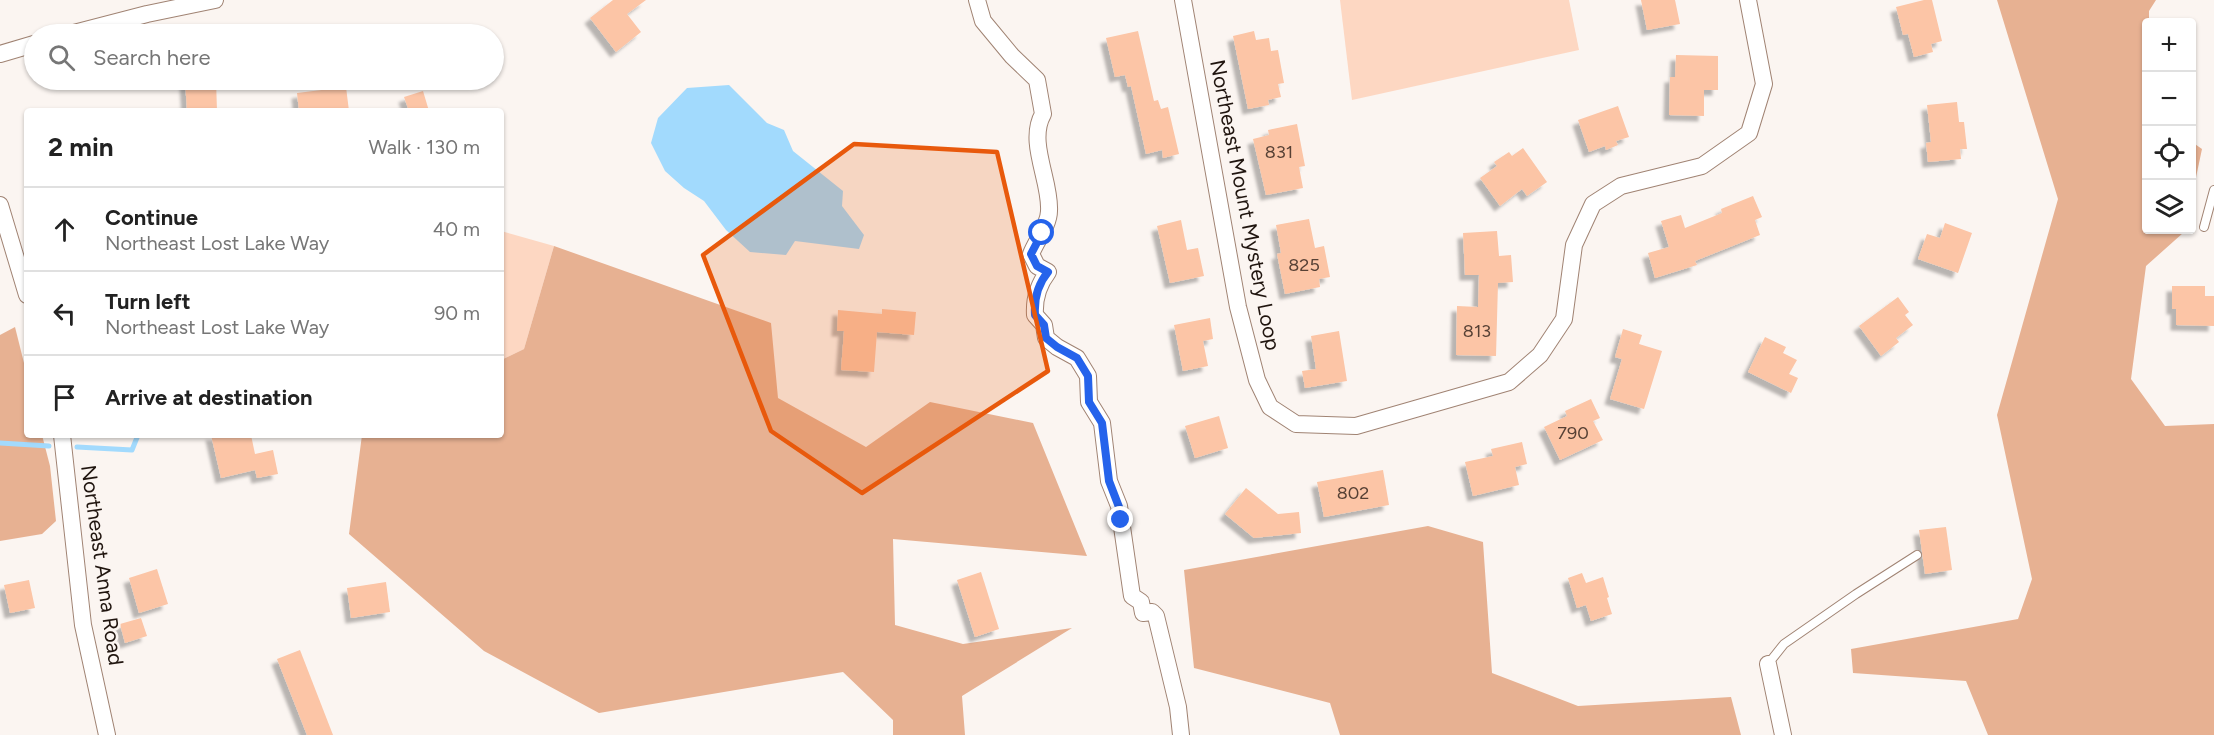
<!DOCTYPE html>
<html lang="en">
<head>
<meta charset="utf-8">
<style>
	body { margin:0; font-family:Figtree,sans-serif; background:#f6f6f6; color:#222 }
	.controls { position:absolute; right:18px; top:18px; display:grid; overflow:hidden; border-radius:6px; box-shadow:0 2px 4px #0004 }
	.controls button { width:54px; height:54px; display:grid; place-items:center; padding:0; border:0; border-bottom:2px solid #e0e0e0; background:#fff; color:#222; font:30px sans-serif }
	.stop { position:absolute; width:18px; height:18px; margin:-14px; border:4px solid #2563eb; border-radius:50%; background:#fff }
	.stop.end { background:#2563eb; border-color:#fff; box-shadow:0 2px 6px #0008 }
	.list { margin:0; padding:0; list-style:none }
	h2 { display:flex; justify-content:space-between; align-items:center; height:78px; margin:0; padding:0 24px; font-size:26px }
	h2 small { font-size:20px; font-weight:400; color:#767676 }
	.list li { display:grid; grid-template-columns:39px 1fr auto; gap:18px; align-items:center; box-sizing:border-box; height:84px; padding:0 24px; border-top:2px solid #e0e0e0 }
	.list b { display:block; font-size:22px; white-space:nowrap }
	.list p { margin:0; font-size:20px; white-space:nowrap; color:#767676 }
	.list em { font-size:20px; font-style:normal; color:#767676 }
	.icon { flex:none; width:33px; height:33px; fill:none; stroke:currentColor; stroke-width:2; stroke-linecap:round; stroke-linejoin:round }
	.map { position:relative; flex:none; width:2214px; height:735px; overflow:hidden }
	.search { position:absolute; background:#fff; box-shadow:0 2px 4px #0004; left:24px; top:24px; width:480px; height:66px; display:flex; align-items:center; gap:15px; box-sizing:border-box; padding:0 21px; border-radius:33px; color:#767676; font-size:22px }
	.panel { position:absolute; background:#fff; box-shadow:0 2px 4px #0004; left:24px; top:108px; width:480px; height:330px; border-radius:6px }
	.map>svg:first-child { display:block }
</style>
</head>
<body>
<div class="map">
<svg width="2214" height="735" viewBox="0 0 2214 735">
	<defs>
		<filter id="shadow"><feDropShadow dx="-5.5" dy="5.5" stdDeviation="1.5" flood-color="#0004"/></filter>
	</defs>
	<rect width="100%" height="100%" fill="#fbf5f1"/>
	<!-- green -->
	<g fill="#fdd7c2">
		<path d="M1340 0H1569L1579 50 1352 100Z"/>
		<path d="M501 231 554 246 524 349 501 360Z"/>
	</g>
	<!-- forest -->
	<g fill="#e7b192">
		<path d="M1997 0H2156L2149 11V22H2146V230H2184L2183 233 2146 266 2131 379 2165 426 2214 424V735H1988L1966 681 1853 673 1851 649 2018 619 2032 579 1997 415 2058 199Z"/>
		<path d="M2192 142 2202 149 2192 196Z"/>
		<path d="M554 246 771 323 778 398 866 447 930 402 1033 423 1087 556 893 539 895 625 963 644 1072 628 962 696 965 735H893V720L843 672 599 713 484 651 349 534 362 435H501V360L524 349Z"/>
		<path d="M15 327 27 375V435H42L50 466 56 521 42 534 0 541V335Z"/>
		<path d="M1428 526 1483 542 1492 673 1578 706 1731 697 1741 735H1340L1330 703 1194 668 1184 570Z"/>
	</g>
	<!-- water -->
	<path fill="#a2dafd" d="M729 85 767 123 784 130 793 151 843 191 842 206 864 235 859 249 795 241 786 255 750 252 726 230 704 201 684 188 665 171 651 143 658 118 687 88Z"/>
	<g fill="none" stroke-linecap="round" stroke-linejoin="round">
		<!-- stream -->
		<g stroke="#a2dafd" stroke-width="5">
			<path d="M0 443 49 446"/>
			<path d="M77 447 132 450 138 435"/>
		</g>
	</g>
	<!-- building -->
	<g fill="#fcc5a6" filter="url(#shadow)">
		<path d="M613 0H646L627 14 641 32 616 52 590 18Z"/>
		<path d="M1641 0H1675L1680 24 1647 30Z"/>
		<path d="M1924 0H1932L1942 41 1931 44 1933 52 1914 57 1908 34 1903 35 1896 7Z"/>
		<path d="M1138 31 1154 101 1158 100 1161 109 1168 107 1179 154 1163 158 1162 150 1146 154 1131 86 1128 87 1125 75 1115 77 1106 38Z"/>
		<path d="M1254 31 1256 40 1269 38 1271 51 1278 50 1284 83 1278 84 1281 97 1268 100 1269 105 1248 109 1233 36Z"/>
		<path d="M1676 55 1718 56V90H1704V116L1669 115 1670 77H1675Z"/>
		<path d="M185 80H216L217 111H187Z"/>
		<path d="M346 87 349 111H299L297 93Z"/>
		<path d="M423 91 429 111H409L404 97Z"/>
		<path d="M1957 102 1959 122H1964L1967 149H1960L1961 159 1928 162 1926 143 1931 142 1927 105Z"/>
		<path d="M1618 106 1629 137 1616 141 1618 145 1606 150 1605 146 1589 152 1578 120Z"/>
		<path d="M1297 124 1305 166 1299 167 1303 188 1266 195 1253 139 1269 135 1268 130Z"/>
		<path d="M1523 148 1547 182 1527 196 1522 189 1500 206 1480 178 1497 166 1494 162 1509 152 1512 156Z"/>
		<path d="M1753 196 1762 217 1755 220 1760 235 1695 261 1697 265 1655 278 1648 253 1669 247 1661 221 1681 215 1685 228 1722 213 1721 209Z"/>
		<path d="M1309 219 1315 248 1324 246 1330 277 1319 279 1320 287 1285 294 1277 254 1281 253 1276 225Z"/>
		<path d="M1181 220 1187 250 1198 248 1204 276 1170 283 1157 226Z"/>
		<path d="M1945 223 1972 233 1958 273 1918 259 1927 234 1940 238Z"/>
		<path d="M1497 231 1499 256 1511 255 1513 282 1498 283 1496 356 1456 355 1457 306 1478 307 1479 275H1465L1463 233Z"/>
		<path d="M2172 286H2205V296H2214V326L2176 325V309H2172Z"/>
		<path d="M1898 297 1909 312 1905 315 1913 325 1896 338 1899 342 1881 356 1859 326Z"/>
		<path d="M882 309 916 312 914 335 877 332 874 372 841 370 844 331H837L838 310 882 314Z"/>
		<path d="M1210 318 1213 339 1203 341 1208 366 1183 371 1174 325Z"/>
		<path d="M1623 329 1642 335 1639 344 1662 351 1644 409 1610 399 1622 359 1615 357Z"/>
		<path d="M1339 331 1347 381 1305 388 1302 371 1316 369 1311 336Z"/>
		<path d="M1765 337 1786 347 1783 353 1797 360 1789 374 1798 378 1791 393 1748 372Z"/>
		<path d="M1591 399 1600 418 1593 421 1603 440 1560 460 1544 427 1567 416 1565 411Z"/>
		<path d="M1219 416 1228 448 1195 458 1185 426Z"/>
		<path d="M211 435H251L255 454 273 450 278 474 257 478 255 470 221 478Z"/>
		<path d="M1522 442 1527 464 1515 467 1519 485 1473 496 1465 462 1493 456 1491 449Z"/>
		<path d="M1383 470 1389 505 1324 517 1317 482Z"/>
		<path d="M1246 488 1278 514 1299 512 1301 533 1254 538 1225 514Z"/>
		<path d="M1946 527 1952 570 1925 574 1919 530Z"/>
		<path d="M157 569 168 604 139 613 129 578Z"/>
		<path d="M981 572 999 629 975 637 957 580Z"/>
		<path d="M1582 573 1586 583 1603 577 1609 597 1607 598 1612 614 1591 621 1586 605 1577 608 1568 578Z"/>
		<path d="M29 580 35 608 10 613 4 585Z"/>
		<path d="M386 582 390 612 351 618 347 588Z"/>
		<path d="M141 618 147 636 125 643 120 624Z"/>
		<path d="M300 650 333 735H307L277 659Z"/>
	</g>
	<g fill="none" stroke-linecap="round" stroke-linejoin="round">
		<!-- service casing -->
		<g stroke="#a08373" stroke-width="10">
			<g id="service">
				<path d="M2204 227 2214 190"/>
				<path d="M1768 664 1784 644 1856 594 1917 555"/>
			</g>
		</g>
		<!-- minor casing -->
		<g stroke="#a08373" stroke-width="18">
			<g id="minor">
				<path d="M977 0 983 21 1012 56 1037 80 1043 114C1027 142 1051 181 1049 211 1049 225 1036 241 1031 254L1037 266 1048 272C1038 285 1034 299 1035 315L1044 325 1046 338 1057 347 1077 358 1088 376 1089 402 1102 423 1109 481 1119 506 1132 596 1141 602 1143 613 1152 612 1156 616 1178 707 1181 735"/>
				<path d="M1183 0 1238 307 1257 380 1270 407 1296 424 1356 426 1509 382 1540 355 1564 319 1574 245 1593 204 1621 186 1702 166 1749 133 1764 84 1748 0"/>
				<path d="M70 34 147 14 215 0"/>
				<path d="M0 54 34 44"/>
				<path d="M0 205 27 295"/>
				<path d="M62 435 83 625 107 735"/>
				<path d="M1768 664 1783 735"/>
			</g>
		</g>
		<!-- service -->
		<use href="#service" stroke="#fff" stroke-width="8"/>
		<!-- minor -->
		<use href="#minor" stroke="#fff" stroke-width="16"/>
	</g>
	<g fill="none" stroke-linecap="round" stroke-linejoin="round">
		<!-- route -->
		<path stroke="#2563eb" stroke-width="8" d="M1042 233 1031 254 1037 266 1048 272C1038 284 1034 299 1035 315L1044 325 1046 338 1057 347 1077 358 1088 376 1089 402 1102 423 1109 481 1119 507 1121 520"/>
	</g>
	<!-- marked area -->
	<path fill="#e8590c" fill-opacity="0.2" stroke="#e8590c" stroke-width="4.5" stroke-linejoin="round" d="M854 144 997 152 1048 371 862 493 771 431 703 255Z"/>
	<g text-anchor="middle" stroke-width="5" stroke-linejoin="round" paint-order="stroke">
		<!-- number labels -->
		<g font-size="18" fill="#574135">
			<text x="1279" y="158">831</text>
			<text x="1304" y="271">825</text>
			<text x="1477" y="337">813</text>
			<text x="1573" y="439">790</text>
			<text x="1353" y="499">802</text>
		</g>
		<!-- street labels -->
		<g font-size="21" fill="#20150f" stroke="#fbf5f1">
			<text transform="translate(1245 205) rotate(79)" y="7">Northeast Mount Mystery Loop</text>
			<text transform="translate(102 565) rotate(82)" y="7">Northeast Anna Road</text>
		</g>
	</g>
</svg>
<div class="controls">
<button>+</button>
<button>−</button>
<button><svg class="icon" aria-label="locate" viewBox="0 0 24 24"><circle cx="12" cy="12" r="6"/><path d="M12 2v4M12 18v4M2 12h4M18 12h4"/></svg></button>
<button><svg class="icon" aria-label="layers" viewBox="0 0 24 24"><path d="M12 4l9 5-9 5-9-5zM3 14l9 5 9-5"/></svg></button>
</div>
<div class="stop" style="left:1042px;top:233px"></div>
<div class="stop end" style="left:1121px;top:520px"></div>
<div class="search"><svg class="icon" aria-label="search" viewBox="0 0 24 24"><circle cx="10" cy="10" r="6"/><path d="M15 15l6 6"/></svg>Search here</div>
<section class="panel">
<h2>2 min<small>Walk · 130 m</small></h2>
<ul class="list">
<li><svg class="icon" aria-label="ahead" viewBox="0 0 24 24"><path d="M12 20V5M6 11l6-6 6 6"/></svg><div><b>Continue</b><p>Northeast Lost Lake Way</p></div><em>40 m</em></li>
<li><svg class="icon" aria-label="left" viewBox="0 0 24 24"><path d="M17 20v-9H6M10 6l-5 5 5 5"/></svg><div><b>Turn left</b><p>Northeast Lost Lake Way</p></div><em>90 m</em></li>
<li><svg class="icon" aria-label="arrive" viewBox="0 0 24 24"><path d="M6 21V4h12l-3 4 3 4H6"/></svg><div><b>Arrive at destination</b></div></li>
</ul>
</section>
</div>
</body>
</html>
